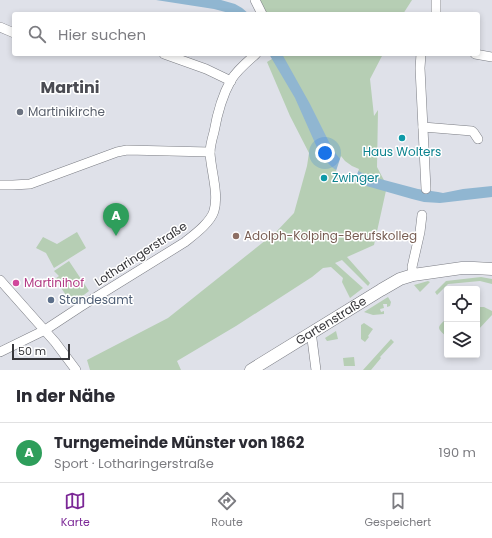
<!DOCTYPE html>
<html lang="de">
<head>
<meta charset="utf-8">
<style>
	body { margin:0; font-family:Poppins,sans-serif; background:#f7f7f7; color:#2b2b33 }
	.controls { position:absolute; right:12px; bottom:12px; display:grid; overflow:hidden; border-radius:4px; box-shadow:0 2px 6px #0003 }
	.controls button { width:36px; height:36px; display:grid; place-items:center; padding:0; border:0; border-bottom:1px solid #e1e1e2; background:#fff; color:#2b2b33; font:20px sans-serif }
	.scale { position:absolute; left:12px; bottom:10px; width:58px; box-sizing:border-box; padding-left:4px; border:2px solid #36363a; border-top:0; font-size:11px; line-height:14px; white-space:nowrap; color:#36363a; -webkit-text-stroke:3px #fff; paint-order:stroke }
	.you { position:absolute; left:325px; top:153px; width:14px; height:14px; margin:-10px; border:3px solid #fff; border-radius:50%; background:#1a73e8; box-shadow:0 0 0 6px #1a73e833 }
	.badge { display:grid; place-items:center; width:26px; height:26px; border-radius:50%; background:#7b2796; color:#fff; font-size:13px; font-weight:700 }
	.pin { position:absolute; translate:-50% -33px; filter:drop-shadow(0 1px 2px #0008) }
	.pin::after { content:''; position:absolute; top:21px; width:14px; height:12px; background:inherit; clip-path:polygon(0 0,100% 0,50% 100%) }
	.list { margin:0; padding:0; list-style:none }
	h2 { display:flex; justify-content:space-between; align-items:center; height:52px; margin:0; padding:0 16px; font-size:17px }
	h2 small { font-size:13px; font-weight:400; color:#7c7c81 }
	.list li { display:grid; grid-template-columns:26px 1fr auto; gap:12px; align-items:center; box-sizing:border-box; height:60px; padding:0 16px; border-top:1px solid #e1e1e2 }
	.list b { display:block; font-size:15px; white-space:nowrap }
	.list p { margin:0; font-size:13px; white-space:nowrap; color:#7c7c81 }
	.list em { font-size:13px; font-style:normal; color:#7c7c81 }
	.icon { flex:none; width:22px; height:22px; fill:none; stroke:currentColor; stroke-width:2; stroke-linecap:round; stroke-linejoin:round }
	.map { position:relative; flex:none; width:492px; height:370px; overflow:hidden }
	.search { position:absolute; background:#fff; box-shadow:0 2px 6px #0003; left:12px; right:12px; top:12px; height:44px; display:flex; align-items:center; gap:10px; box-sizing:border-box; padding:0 14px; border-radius:4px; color:#7c7c81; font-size:15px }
	.sheet { height:112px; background:#fff }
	nav { display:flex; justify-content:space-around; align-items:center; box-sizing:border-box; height:56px; border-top:1px solid #e1e1e2; background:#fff; font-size:11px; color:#7c7c81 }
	nav a { display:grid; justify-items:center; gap:2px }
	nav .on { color:#7b2796 }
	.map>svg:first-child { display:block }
</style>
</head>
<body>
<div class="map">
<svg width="492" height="370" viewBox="0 0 492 370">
	<rect width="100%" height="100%" fill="#dfe1e9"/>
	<!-- green -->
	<g fill="#b6ceb4">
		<path d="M259 0H412L403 14H266Z"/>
		<path d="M280 54H383L370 79 374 116 378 110 377 167 387 186 374 245 347 257 370 283 368 286 342 260 335 263 363 288 350 298 342 282 343 278 331 267 323 268 312 277 236 326 177 361 181 370H90L87 360 168 318 276 232 294 213 307 166 309 153 290 116 267 62Z"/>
		<path d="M77 232 86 248 54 268 46 253 36 248 43 237 57 244Z"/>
		<path d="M69 261 89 291 72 304 55 279 59 276 54 271Z"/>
		<path d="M481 277 492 279V284L480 281 448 284 437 295 435 292 446 281Z"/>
		<path d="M428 281 430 282 420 292 414 285Z"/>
		<path d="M388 297 391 302 390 306 387 307V304H383L384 308 380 309 381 312 384 311V314L373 315 364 312Z"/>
		<path d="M477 307H484L492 311V315L477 331Z"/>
		<path d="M447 318V323L445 324 447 326V337C436 327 437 328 447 318Z"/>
		<path d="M364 323 373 329 368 336 369 337 365 342 361 339V325Z"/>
		<path d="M336 331 338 339 327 341 325 338Z"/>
		<path d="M391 339 394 342 380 357 381 358 371 370H363Z"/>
		<path d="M354 357 355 366H344L343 358Z"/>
	</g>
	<!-- water -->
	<g fill="#90b6d1">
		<path d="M156 0H221L235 4 242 8 249 14H233L214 9Z"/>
		<path d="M269 54H282L310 104 333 150 340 159 358 171 369 176 418 189 438 192 443 193 463 189 492 186V197L440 203 424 202 412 199 363 185 354 181 333 168 324 159 319 152 295 98Z"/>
	</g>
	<!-- pier -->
	<path fill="#dfe1e9" d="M341 156 345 161 352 166 359 169 354 183 336 171Z"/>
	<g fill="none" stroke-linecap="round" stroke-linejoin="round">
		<!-- street casing -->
		<g stroke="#7b7d84" stroke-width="10">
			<g id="street">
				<path d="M255 0 262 14"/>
				<path d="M436 0V14"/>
				<path d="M0 27 14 33"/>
				<path d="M164 54 206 69 231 81"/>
				<path d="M421 54 420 68 426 189"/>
				<path d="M475 54 492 57"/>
				<path d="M423 127 472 131 474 133 478 139"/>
				<path d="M0 185H13L30 184 117 152 127 150 210 152"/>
				<path d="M413 275 412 267 420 232 422 215"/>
				<path d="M0 280 55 342 76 370"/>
				<path d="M309 335 312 339 316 370"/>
				<path d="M0 352 45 330 80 307 185 242C195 234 210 223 214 211 219 194 211 171 210 153 210 147 212 139 214 132 217 115 222 96 231 80 237 70 247 62 256 54"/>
			</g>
		</g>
		<!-- secondary casing -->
		<g stroke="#7b7d84" stroke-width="13">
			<g id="secondary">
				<path id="s1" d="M251 370 381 290 400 279 413 275 462 268H474L492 269"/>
			</g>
		</g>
		<!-- street -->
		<use href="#street" stroke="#fff" stroke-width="9"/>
		<!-- secondary -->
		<use href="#secondary" stroke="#fff" stroke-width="12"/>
	</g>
	<!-- markers -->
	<circle fill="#6b7280" stroke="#fff" stroke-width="1.5" cx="20" cy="112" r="4"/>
	<g fill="#0f9aa8" stroke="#fff" stroke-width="1.5">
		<circle cx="402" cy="138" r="4"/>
		<circle cx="324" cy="178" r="4"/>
	</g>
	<circle fill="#8d6e63" stroke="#fff" stroke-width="1.5" cx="236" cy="236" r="4"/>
	<circle fill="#d1479c" stroke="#fff" stroke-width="1.5" cx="16" cy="283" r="4"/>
	<circle fill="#5c6f8a" stroke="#fff" stroke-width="1.5" cx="51" cy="300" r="4"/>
	<g text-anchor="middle" stroke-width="3" stroke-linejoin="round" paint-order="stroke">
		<!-- worship labels -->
		<g font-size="12" fill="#5b616d" stroke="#fff" text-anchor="start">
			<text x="28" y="116">Martinikirche</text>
		</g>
		<!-- culture labels -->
		<g font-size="12" fill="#0d838f" stroke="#fff">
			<text x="402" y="156">Haus Wolters</text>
			<text x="332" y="182" text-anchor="start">Zwinger</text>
		</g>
		<!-- education labels -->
		<g font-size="12" fill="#785e54" stroke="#fff" text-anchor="start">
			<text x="244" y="240">Adolph-Kolping-Berufskolleg</text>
		</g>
		<!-- street labels -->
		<g font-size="12" fill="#36363a" stroke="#fff">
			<text transform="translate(141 254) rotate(-33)" y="4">Lotharingerstraße</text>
			<text dy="4" stroke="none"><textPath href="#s1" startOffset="94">Gartenstraße</textPath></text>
		</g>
		<!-- hotel labels -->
		<g font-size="12" fill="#b23c85" stroke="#fff" text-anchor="start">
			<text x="24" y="287">Martinihof</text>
		</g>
		<!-- service labels -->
		<g font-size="12" fill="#4e5e75" stroke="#fff" text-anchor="start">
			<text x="59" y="304">Standesamt</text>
		</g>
		<!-- district labels -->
		<g font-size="16" font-weight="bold" fill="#4a4b52" stroke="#fff">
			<text x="70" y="93">Martini</text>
		</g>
	</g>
</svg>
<div class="controls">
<button><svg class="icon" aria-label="locate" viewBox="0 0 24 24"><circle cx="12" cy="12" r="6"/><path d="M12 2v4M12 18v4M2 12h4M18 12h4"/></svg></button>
<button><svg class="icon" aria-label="layers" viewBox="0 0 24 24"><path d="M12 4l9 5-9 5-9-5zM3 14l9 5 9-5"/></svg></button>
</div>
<div class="scale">50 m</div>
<div class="you"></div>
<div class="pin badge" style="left:116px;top:236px;background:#2e9e5b">A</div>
<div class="search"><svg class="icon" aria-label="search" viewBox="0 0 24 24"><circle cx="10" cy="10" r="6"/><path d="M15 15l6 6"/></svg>Hier suchen</div>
</div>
<section class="sheet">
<h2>In der Nähe<small></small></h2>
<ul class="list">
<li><span class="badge" style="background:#2e9e5b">A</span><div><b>Turngemeinde Münster von 1862</b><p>Sport · Lotharingerstraße</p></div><em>190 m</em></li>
</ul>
</section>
<nav>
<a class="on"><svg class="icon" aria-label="map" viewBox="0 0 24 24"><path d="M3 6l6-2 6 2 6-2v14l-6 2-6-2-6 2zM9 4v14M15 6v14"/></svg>Karte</a>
<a><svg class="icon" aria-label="directions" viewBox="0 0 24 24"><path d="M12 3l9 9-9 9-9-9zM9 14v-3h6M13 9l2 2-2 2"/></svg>Route</a>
<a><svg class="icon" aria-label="saved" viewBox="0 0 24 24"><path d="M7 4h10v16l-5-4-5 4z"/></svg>Gespeichert</a>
</nav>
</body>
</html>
